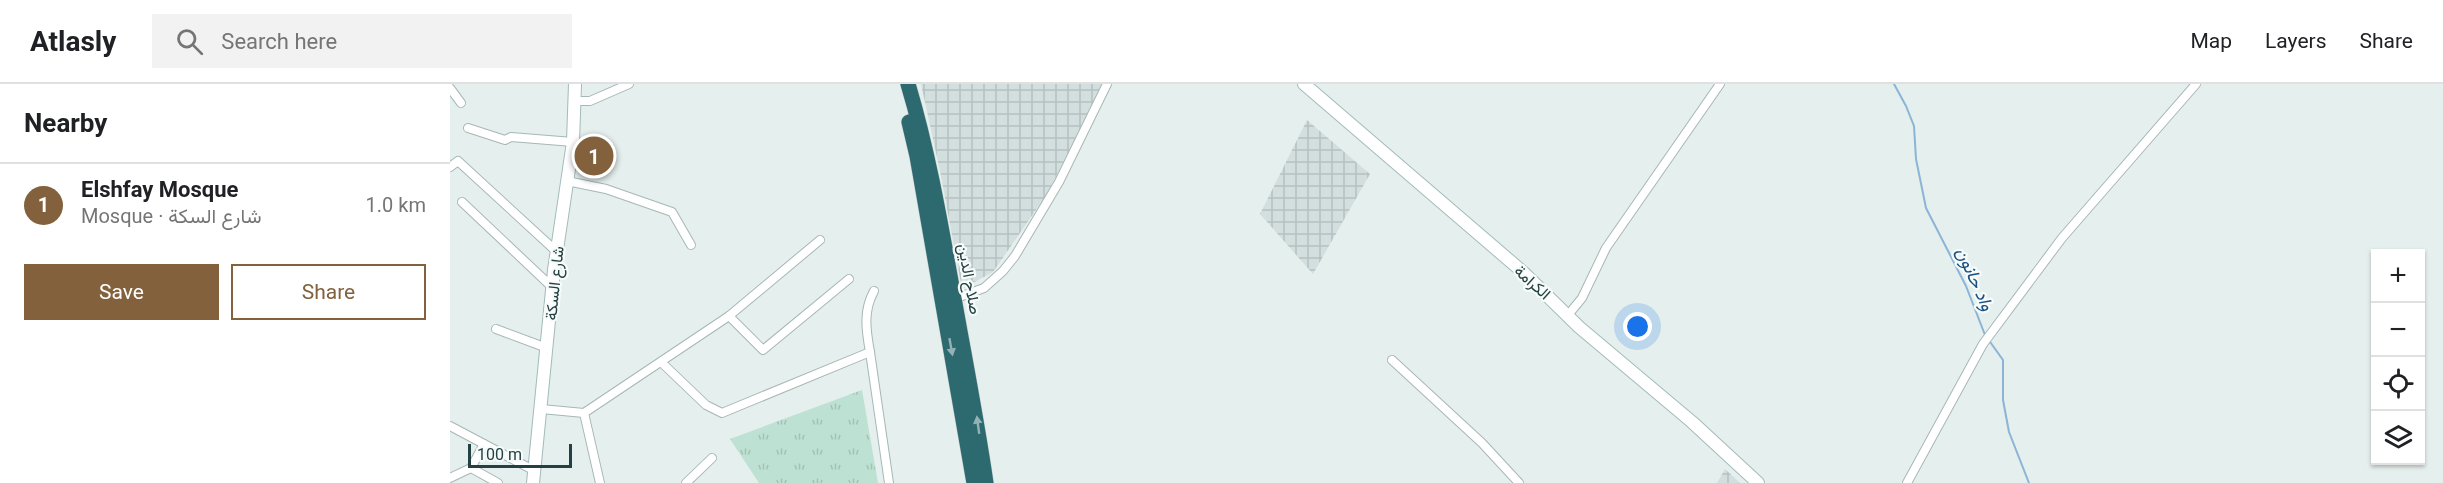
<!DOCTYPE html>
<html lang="en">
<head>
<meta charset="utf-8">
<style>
	body { margin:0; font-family:Roboto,Vazirmatn,sans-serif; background:#f2f2f2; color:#202124 }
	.controls { position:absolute; right:18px; bottom:18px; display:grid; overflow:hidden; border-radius:0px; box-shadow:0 2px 4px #0004 }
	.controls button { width:54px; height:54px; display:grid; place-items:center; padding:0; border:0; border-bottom:2px solid #e0e0e0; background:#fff; color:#202124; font:30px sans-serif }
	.scale { position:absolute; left:18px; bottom:15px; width:104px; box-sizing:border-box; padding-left:6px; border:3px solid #234142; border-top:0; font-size:16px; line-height:21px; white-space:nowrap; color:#234142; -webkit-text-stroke:4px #f6fbfa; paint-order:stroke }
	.you { position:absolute; left:1188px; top:243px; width:21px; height:21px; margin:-15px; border:4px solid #fff; border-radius:50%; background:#1a73e8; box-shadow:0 0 0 9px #1a73e833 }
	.badge { display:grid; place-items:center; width:39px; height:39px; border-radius:50%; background:#82613c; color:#fff; font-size:20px; font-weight:700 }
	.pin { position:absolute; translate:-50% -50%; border:3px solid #fff; box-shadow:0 2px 6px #0006 }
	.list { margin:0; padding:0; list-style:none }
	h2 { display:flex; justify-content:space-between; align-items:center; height:78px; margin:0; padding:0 24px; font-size:26px }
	h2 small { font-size:20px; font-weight:400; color:#757577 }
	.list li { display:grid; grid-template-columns:39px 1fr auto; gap:18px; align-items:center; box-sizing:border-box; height:84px; padding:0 24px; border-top:2px solid #e0e0e0 }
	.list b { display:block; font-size:22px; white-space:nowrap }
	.list p { margin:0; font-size:20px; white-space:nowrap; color:#757577 }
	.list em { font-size:20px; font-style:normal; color:#757577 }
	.actions { display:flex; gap:12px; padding:18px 24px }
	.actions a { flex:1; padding:14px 0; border:2px solid #82613c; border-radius:0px; text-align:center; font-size:21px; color:#82613c }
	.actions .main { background:#82613c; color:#fff }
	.icon { flex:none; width:33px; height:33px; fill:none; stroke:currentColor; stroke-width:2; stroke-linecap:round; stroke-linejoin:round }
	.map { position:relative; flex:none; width:1993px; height:399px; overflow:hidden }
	header { display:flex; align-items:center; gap:36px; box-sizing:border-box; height:84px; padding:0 30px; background:#fff; border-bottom:2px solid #e0e0e0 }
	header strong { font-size:28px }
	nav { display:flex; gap:33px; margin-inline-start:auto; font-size:21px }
	.search { width:420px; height:54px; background:#f2f2f2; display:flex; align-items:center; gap:15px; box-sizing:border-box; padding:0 21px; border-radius:0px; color:#757577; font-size:22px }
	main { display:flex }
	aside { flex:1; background:#fff }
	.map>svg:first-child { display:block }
</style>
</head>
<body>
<header>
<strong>Atlasly</strong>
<div class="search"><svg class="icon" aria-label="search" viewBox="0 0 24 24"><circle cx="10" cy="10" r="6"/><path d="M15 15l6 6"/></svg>Search here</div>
<nav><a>Map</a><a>Layers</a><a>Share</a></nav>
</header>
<main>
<aside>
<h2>Nearby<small></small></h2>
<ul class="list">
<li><span class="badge">1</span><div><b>Elshfay Mosque</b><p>Mosque · شارع السكة</p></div><em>1.0 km</em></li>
</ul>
<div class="actions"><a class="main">Save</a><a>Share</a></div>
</aside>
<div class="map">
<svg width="1993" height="399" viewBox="0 0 1993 399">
	<defs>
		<pattern id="industrial-grid" width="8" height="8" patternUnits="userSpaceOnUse" patternTransform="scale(1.5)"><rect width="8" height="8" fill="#d3dfde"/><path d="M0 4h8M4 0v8" fill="none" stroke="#b5c1c0"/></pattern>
		<pattern id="grass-tufts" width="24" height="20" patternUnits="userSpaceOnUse" patternTransform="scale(1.5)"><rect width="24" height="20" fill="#bde1d2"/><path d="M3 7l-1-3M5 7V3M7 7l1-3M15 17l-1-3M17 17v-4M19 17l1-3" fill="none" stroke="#a2c2b6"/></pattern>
	</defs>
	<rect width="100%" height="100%" fill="#e5efed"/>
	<!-- industrial -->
	<g fill="url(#industrial-grid)">
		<path d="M471 0H653L597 110 543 188 512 205 490 87Z"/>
		<path d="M857 36 920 90 863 190 810 130Z"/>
		<path d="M1275 385 1290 399H1267Z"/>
	</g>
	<!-- grass -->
	<path fill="url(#grass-tufts)" d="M412 306 428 399H309L280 355Z"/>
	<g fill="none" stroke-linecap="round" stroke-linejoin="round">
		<!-- stream -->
		<g stroke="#8bb4d6" stroke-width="2">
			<path d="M1444 0 1456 22 1464 42 1466 75 1476 124 1516 202 1535 251"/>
			<path d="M1538 255 1553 276V316L1559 348 1579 399"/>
		</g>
		<!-- street casing -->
		<g stroke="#a7b7b6" stroke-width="10">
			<g id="street">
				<path d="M0 4 11 19"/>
				<path d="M124 17H140L179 0"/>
				<path d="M18 44 55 56 61 53 123 58"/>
				<path d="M0 83 8 77 107 168"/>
				<path d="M117 97 156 105 222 128 241 161"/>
				<path d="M12 118 103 204"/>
				<path d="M504 215 534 204 553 187 565 172 609 98 657 0"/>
				<path d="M1118 231 1132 214 1156 164 1270 0"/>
				<path d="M279 232 313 266 399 195"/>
				<path d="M46 245 97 264"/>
				<path d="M420 268C416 246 413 227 424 207"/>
				<path d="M942 276 1032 359 1069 399"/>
				<path d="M211 278 256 321 272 329 420 268 439 399"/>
				<path d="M91 325 134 329 279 232 370 156"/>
				<path d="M134 329 150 399"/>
				<path d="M0 342 85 387"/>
				<path d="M21 384 48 399"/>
				<path d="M0 394 21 384 34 360"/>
				<path d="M236 399 262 374"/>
				<path d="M1457 399 1533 260 1612 154 1746 0"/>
			</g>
		</g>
		<!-- secondary casing -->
		<g stroke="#a3bbba" stroke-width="14">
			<g id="secondary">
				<path d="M854 0 1074 189 1129 243 1242 338 1308 399"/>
				<path d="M83 399 104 186 123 58 125 0"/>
			</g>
		</g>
		<!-- highway casing -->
		<g stroke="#c1caca" stroke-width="16">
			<g id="highway">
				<path d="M458 0C479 70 491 142 504 214 515 276 527 337 536 399"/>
				<path d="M459 38 467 72 524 399"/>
			</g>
		</g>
		<!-- street -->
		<use href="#street" stroke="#fff" stroke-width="8"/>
		<!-- secondary -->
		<use href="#secondary" stroke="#fff" stroke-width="12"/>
		<!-- highway -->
		<use href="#highway" stroke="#2d6a70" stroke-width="15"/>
	</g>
	<!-- one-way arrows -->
	<defs><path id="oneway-solid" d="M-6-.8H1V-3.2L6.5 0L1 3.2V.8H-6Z" transform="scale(1.5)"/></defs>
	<g fill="#92b2b5">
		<use href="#oneway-solid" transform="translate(501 263) rotate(80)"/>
		<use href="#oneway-solid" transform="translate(528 341) rotate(-98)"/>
	</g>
	<g text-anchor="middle" stroke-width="4.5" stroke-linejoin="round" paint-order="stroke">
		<!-- street labels -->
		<g font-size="16" fill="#234142" stroke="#f6fbfa">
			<text transform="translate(520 195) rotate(80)" y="6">صلاح الدين</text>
			<text transform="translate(1083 198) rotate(42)" y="6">الكرامة</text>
			<text transform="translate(104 199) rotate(-84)" y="6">شارع السكة</text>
		</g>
		<!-- water labels -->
		<g font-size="18" font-style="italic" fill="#195182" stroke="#f6fbfa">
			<text transform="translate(1525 195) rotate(66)" y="6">واد حانون</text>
		</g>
	</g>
</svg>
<div class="controls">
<button>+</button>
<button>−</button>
<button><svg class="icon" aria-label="locate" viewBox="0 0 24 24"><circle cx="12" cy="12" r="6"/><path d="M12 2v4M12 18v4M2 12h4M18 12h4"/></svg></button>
<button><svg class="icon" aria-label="layers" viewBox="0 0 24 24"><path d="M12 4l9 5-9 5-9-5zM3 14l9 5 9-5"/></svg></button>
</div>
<div class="scale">100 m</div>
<div class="you"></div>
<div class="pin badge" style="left:144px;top:72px">1</div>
</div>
</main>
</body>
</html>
